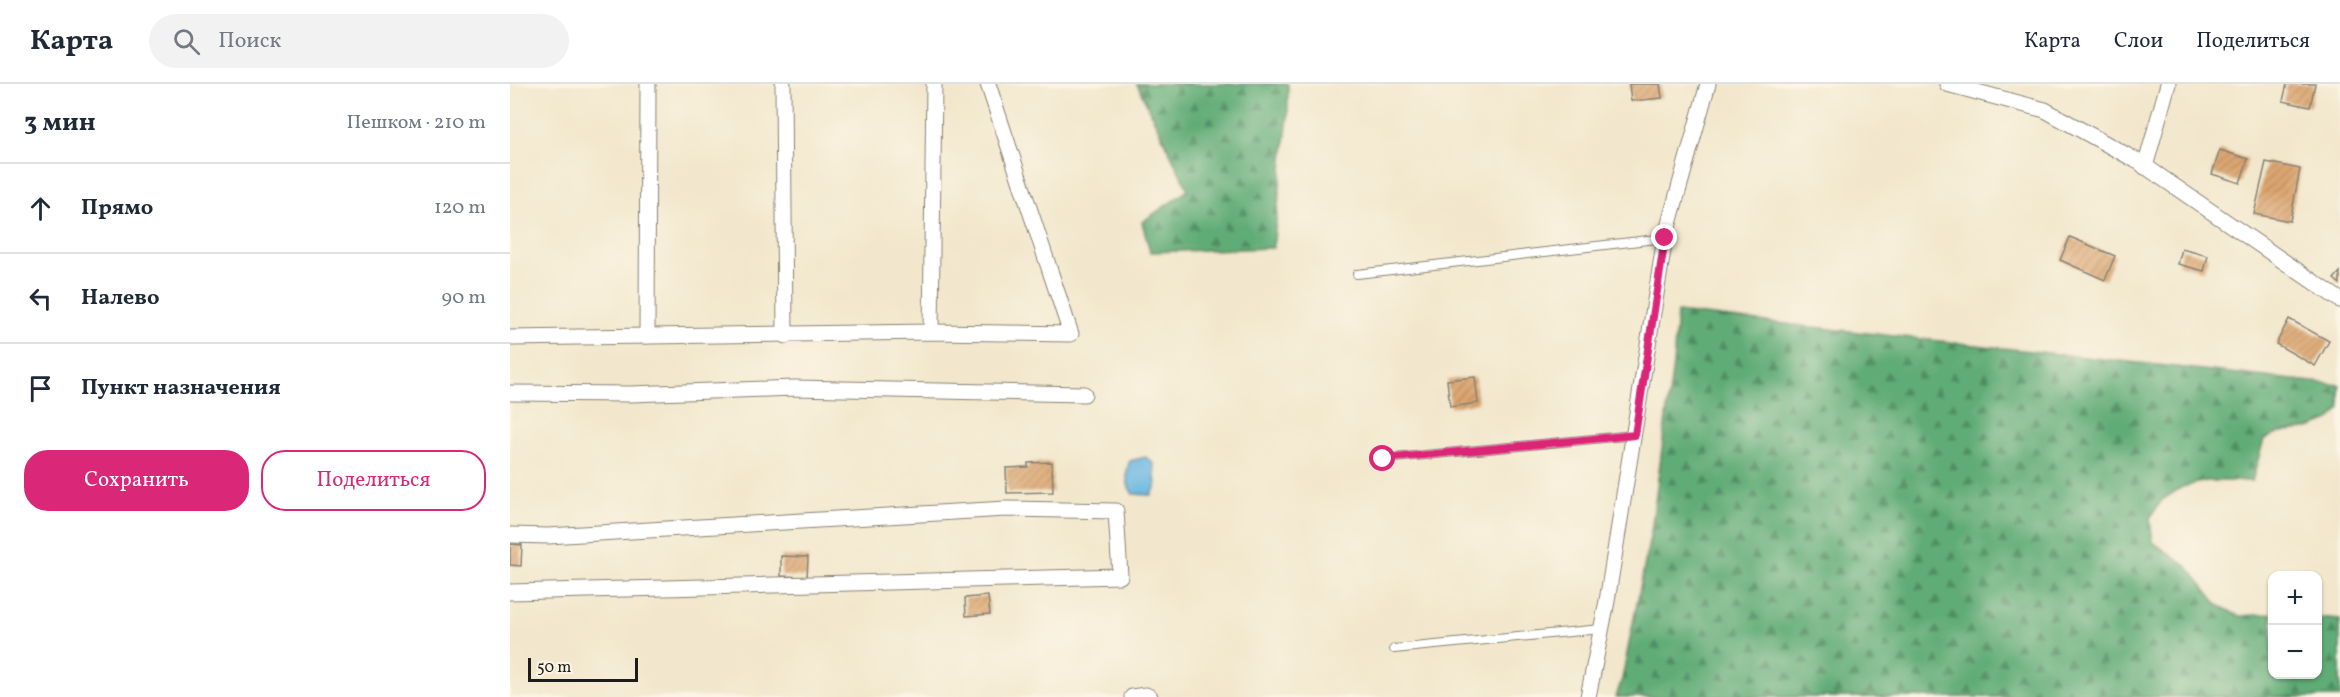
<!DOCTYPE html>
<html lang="ru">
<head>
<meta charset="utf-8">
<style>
	body { margin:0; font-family:Vollkorn,serif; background:#f2f2f3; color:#1f2937 }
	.controls { position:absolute; right:18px; bottom:18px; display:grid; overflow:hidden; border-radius:12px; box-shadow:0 2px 4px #0004 }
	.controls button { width:54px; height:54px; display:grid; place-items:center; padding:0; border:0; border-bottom:2px solid #e0e1e3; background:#fff; color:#1f2937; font:30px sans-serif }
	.scale { position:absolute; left:18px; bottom:15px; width:110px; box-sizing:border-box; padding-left:6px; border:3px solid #1c1c1c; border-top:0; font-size:16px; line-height:21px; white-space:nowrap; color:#1c1c1c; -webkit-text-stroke:4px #fcf5e5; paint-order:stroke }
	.stop { position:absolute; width:18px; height:18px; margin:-14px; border:4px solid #db2777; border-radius:50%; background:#fff }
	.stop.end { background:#db2777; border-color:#fff; box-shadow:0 2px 6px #0008 }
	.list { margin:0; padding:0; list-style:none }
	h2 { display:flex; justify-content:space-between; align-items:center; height:78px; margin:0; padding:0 24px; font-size:26px }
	h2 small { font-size:20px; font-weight:400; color:#747a83 }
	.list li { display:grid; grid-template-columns:39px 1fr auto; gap:18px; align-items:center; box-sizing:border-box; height:90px; padding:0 24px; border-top:2px solid #e0e1e3 }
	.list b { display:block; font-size:22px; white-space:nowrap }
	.list em { font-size:20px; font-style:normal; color:#747a83 }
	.actions { display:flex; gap:12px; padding:18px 24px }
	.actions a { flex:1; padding:14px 0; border:2px solid #db2777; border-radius:24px; text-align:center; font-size:21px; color:#db2777 }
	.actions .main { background:#db2777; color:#fff }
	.icon { flex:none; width:33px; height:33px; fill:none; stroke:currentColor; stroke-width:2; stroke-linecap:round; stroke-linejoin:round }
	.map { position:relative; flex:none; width:1830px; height:613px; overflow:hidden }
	header { display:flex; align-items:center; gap:36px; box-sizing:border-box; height:84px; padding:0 30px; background:#fff; border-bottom:2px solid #e0e1e3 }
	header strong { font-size:28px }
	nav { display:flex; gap:33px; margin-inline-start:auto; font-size:21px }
	.search { width:420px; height:54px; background:#f2f2f3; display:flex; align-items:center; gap:15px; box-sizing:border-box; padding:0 21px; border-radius:33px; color:#747a83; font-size:22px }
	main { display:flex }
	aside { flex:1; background:#fff }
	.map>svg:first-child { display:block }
</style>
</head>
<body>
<header>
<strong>Карта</strong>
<div class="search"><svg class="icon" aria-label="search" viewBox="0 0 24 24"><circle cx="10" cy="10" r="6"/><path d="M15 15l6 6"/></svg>Поиск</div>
<nav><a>Карта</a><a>Слои</a><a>Поделиться</a></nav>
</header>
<main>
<aside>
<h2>3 мин<small>Пешком · 210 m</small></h2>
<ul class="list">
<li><svg class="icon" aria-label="ahead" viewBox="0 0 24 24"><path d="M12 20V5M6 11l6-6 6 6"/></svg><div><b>Прямо</b></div><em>120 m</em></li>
<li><svg class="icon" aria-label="left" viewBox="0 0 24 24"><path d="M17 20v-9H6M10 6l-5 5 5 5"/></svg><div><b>Налево</b></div><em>90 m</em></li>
<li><svg class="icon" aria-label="arrive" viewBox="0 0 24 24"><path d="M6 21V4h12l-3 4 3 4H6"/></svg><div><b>Пункт назначения</b></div></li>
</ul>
<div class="actions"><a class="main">Сохранить</a><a>Поделиться</a></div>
</aside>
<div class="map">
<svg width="1830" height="613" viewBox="0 0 1830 613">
	<defs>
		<pattern id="forest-firs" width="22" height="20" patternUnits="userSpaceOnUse" patternTransform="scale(1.5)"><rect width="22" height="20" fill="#60ac76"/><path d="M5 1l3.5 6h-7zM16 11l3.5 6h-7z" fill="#4e8b60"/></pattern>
		<pattern id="building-hatch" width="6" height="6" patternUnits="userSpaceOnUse" patternTransform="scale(1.5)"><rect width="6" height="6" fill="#dba671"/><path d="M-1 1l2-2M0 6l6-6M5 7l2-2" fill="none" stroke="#bb8e61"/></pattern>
	</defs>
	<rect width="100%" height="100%" fill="#fcf5e5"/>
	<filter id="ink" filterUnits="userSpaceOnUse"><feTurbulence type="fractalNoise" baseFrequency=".0167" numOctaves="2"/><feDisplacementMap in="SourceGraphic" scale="12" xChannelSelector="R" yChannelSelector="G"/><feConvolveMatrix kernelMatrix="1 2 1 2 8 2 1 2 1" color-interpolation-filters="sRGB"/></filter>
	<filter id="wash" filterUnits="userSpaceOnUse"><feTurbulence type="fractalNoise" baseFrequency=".008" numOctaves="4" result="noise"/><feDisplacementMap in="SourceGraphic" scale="24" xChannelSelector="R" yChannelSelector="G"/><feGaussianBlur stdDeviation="1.35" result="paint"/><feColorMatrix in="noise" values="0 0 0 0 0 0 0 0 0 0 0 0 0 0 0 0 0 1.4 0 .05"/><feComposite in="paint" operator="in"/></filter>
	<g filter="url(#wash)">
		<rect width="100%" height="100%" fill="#f2e7cc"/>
		<!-- forest -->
		<g fill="url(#forest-firs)" stroke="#3e6449" stroke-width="1.5">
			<path d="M627 0H778V32L763 164 640 168 632 138 678 106Z"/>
			<path d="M1167 228 1830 301V325L1820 336 1797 345 1775 347 1754 355 1742 397H1696L1672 403 1652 416 1640 434 1643 458 1679 484 1708 521 1729 532 1762 530V590H1808V534L1830 536V613H1106L1112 595 1141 448 1163 280Z"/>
		</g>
		<!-- water -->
		<path fill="#66b6e1" stroke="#41697e" stroke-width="1.5" d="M636 373 644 380 646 402 641 411 623 410C616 401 615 387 620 377Z"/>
		<g id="blocks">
			<!-- building -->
			<g fill="url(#building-hatch)">
				<path d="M1119 0H1150L1152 14 1121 17Z"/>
				<path d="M1777 0H1805L1800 23 1773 17Z"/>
				<path d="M1710 66 1738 75 1730 99 1702 90Z"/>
				<path d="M1756 78 1790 85 1780 137 1744 130Z"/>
				<path d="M1560 153 1605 172 1595 196 1550 176Z"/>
				<path d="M1672 165 1698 172 1694 187 1668 180Z"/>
				<path d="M1830 188V200L1824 195Z"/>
				<path d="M1779 235 1819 257 1805 282 1766 260Z"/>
				<path d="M965 293 968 319 940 323 937 296Z"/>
				<path d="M542 378 543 408 497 409 496 384 518 383V379Z"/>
				<path d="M0 460 12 461 11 482 0 481Z"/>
				<path d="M271 472 298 473 297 493 271 492Z"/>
				<path d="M478 512 480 530 456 532 455 514Z"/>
			</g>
		</g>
	</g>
	<g filter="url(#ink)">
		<use href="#blocks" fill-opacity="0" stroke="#878274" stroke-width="1.5"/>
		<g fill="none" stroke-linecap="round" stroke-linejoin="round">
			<!-- service casing -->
			<g stroke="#878274" stroke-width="10">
				<g id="service">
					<path d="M847 190 1155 154"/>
					<path d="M873 375 1125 351"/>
					<path d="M884 565 1091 545"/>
				</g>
			</g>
			<!-- minor casing -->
			<g stroke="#878274" stroke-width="17">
				<g id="minor">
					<path d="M273 0 275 252"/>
					<path d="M1437 0 1535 26 1629 78 1830 216"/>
					<path d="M1635 83 1658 0"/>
					<path d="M421 248 424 0"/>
					<path d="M137 252 138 0"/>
					<path d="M0 254 421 248 561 250 478 0"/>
					<path d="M0 309 121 310 284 304 574 310"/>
					<path d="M0 451 38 452 496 425 606 427 610 492 0 508"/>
					<path d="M622 613 636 611 640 613"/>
					<path d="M1078 613 1097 517 1155 154 1198 0"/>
				</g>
			</g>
			<!-- service -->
			<use href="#service" stroke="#fff" stroke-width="8"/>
			<!-- minor -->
			<use href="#minor" stroke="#fff" stroke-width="15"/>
		</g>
	</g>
	<g fill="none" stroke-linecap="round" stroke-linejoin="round" filter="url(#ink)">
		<!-- route -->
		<path stroke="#db2777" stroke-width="8" d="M873 375 1125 351 1155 154"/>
	</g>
</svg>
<div class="controls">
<button>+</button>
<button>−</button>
</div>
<div class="scale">50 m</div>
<div class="stop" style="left:873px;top:375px"></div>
<div class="stop end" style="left:1155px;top:154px"></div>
</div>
</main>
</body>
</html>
